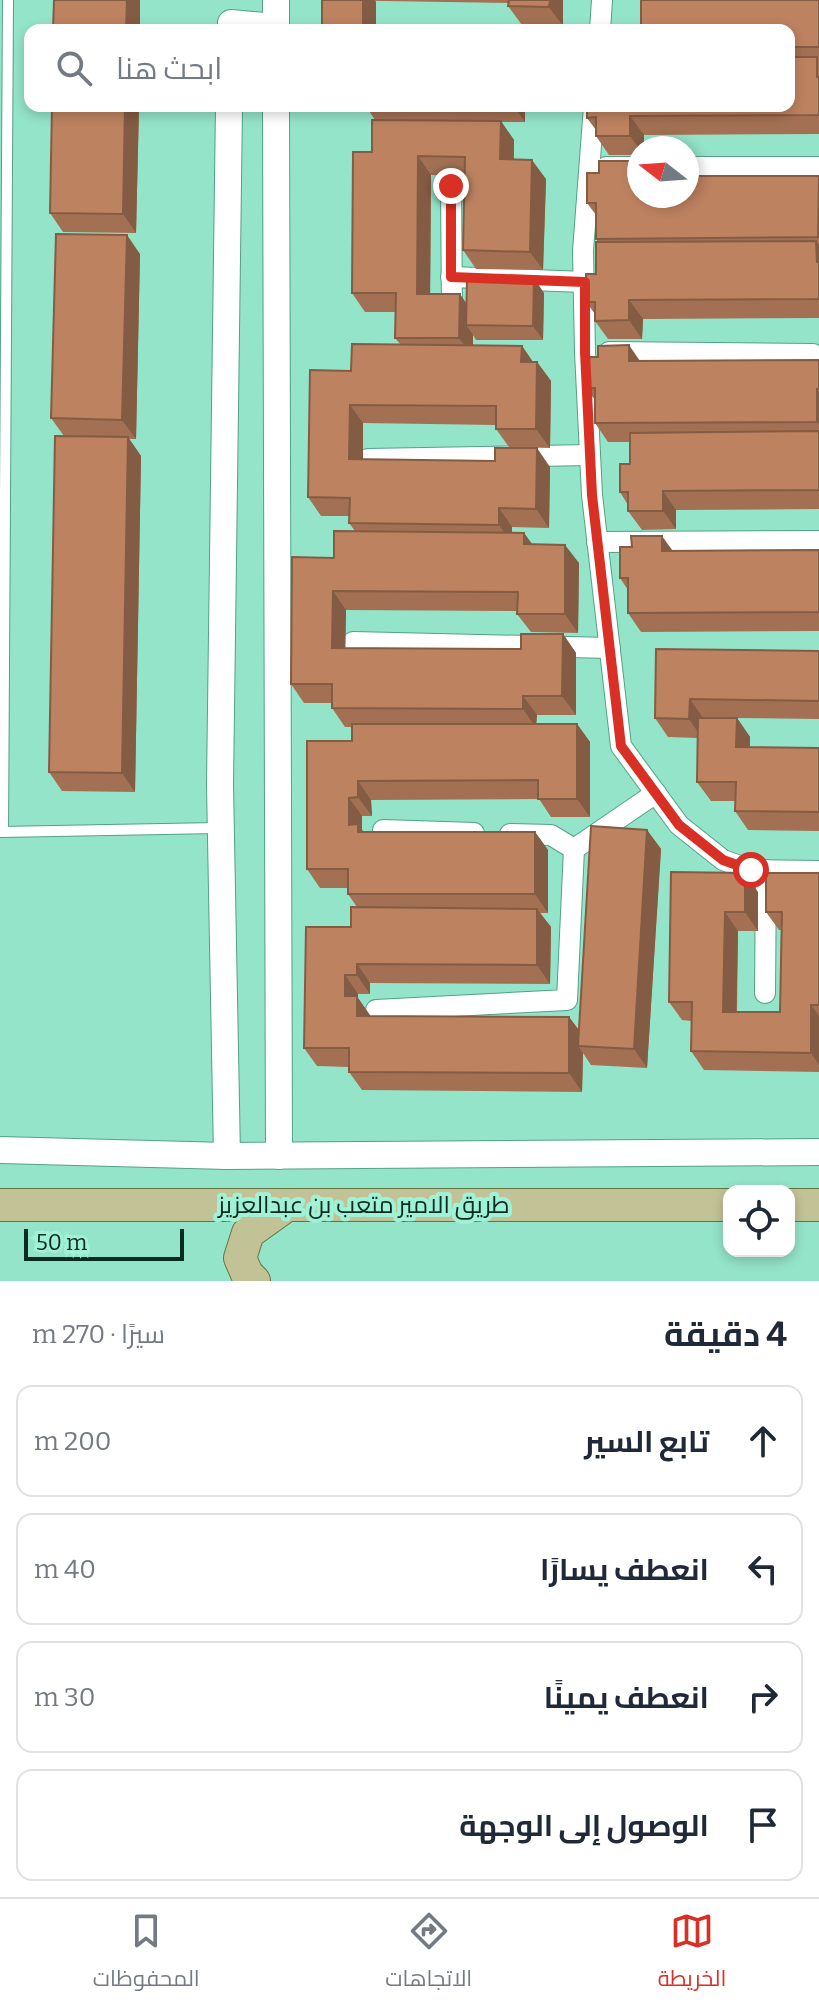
<!DOCTYPE html>
<html lang="ar">
<head>
<meta charset="utf-8">
<style>
	body { margin:0; font-family:Bitter,Cairo,serif; background:#f2f2f3; color:#1f2937; direction:rtl }
	.controls { position:absolute; right:24px; bottom:24px; display:grid; overflow:hidden; border-radius:16px; box-shadow:0 4px 12px #0003 }
	.controls button { width:72px; height:72px; display:grid; place-items:center; padding:0; border:0; border-bottom:2px solid #e0e1e3; background:#fff; color:#1f2937; font:40px sans-serif }
	.compass { position:absolute; left:627px; top:136px; width:72px; height:72px; border-radius:50%; background:#fff; box-shadow:0 4px 12px #0003; rotate:287deg }
	.scale { position:absolute; left:24px; bottom:20px; width:160px; box-sizing:border-box; padding-left:8px; border:4px solid #092c22; border-top:0; font-size:22px; line-height:28px; white-space:nowrap; color:#092c22; -webkit-text-stroke:6px #a1f1d6; paint-order:stroke }
	.stop { position:absolute; width:24px; height:24px; margin:-18px; border:6px solid #d93025; border-radius:50%; background:#fff }
	.stop.end { background:#d93025; border-color:#fff; box-shadow:0 2px 8px #0008 }
	.list { margin:0; padding:0; list-style:none }
	h2 { display:flex; justify-content:space-between; align-items:center; height:104px; margin:0; padding:0 32px; font-size:34px }
	h2 small { font-size:26px; font-weight:400; color:#747a83 }
	.list li { display:grid; grid-template-columns:52px 1fr auto; gap:24px; align-items:center; box-sizing:border-box; height:112px; margin:0 16px 16px; padding:0 16px; border:2px solid #e0e1e3; border-radius:16px }
	.list b { display:block; font-size:30px; white-space:nowrap }
	.list em { font-size:26px; font-style:normal; color:#747a83 }
	.icon { flex:none; width:44px; height:44px; fill:none; stroke:currentColor; stroke-width:2; stroke-linecap:round; stroke-linejoin:round }
	.map { position:relative; flex:none; width:819px; height:1281px; overflow:hidden; direction:ltr }
	.search { position:absolute; background:#fff; box-shadow:0 4px 12px #0003; left:24px; right:24px; top:24px; height:88px; display:flex; align-items:center; gap:20px; box-sizing:border-box; padding:0 28px; border-radius:16px; color:#747a83; font-size:30px }
	.sheet { height:616px; background:#fff }
	nav { display:flex; justify-content:space-around; align-items:center; box-sizing:border-box; height:112px; border-top:2px solid #e0e1e3; background:#fff; font-size:22px; color:#747a83 }
	nav a { display:grid; justify-items:center; gap:4px }
	nav .on { color:#d93025 }
	.map>svg:first-child { display:block }
</style>
</head>
<body>
<div class="map">
<svg width="819" height="1281" viewBox="0 0 819 1281">
	<rect width="100%" height="100%" fill="#94e4c9"/>
	<g fill="none" stroke-linecap="round" stroke-linejoin="round">
		<!-- service casing -->
		<g stroke="#52a189" stroke-width="12">
			<g id="service">
				<path d="M0 832 218 828"/>
				<path d="M3 832 8 0"/>
			</g>
		</g>
		<!-- minor casing -->
		<g stroke="#52a189" stroke-width="22">
			<g id="minor">
				<path d="M600 30 602 0"/>
				<path d="M594 106 583 251 585 352 592 495 621 746 679 825 723 860 751 870 819 871"/>
				<path d="M606 167H639"/>
				<path d="M687 167H819"/>
				<path d="M451 186 452 311"/>
				<path d="M451 277 585 282"/>
				<path d="M609 352 813 354"/>
				<path d="M368 459 590 455"/>
				<path d="M597 542 819 541"/>
				<path d="M353 642 610 648"/>
				<path d="M383 830 474 833"/>
				<path d="M510 834 551 835 574 849"/>
				<path d="M765 993 766 870"/>
				<path d="M376 1010 567 1000 574 849 656 793"/>
			</g>
		</g>
		<!-- tertiary casing -->
		<g stroke="#52a189" stroke-width="28">
			<g id="tertiary">
				<path d="M231 23 276 27"/>
				<path d="M276 30V0"/>
				<path d="M276 106 279 1156"/>
				<path d="M0 1150 227 1156 819 1152"/>
				<path d="M227 1156 220 785 229 106"/>
			</g>
		</g>
		<!-- primary casing -->
		<g stroke="#657440" stroke-width="34">
			<g id="primary">
				<path d="M0 1205H729"/>
				<path d="M789 1205H819"/>
				<path d="M254 1281 247 1274 240 1258 248 1233 287 1205"/>
			</g>
		</g>
		<!-- service -->
		<use href="#service" stroke="#fff" stroke-width="10"/>
		<!-- minor -->
		<use href="#minor" stroke="#fff" stroke-width="20"/>
		<!-- tertiary -->
		<use href="#tertiary" stroke="#fff" stroke-width="26"/>
		<!-- primary -->
		<use href="#primary" stroke="#c1c296" stroke-width="32"/>
	</g>
	<!-- wall -->
	<g fill="#a37053">
		<path d="M322 0H563V26L522 25 508 6 509 3Z"/>
		<path d="M819 0V134L644 135V148H639V155H609L596 136V130L587 118 789 106V30Z"/>
		<path d="M52 106H139L136 233 63 232 50 213Z"/>
		<path d="M366 106H525V122H501L514 140V160L546 179 543 270 476 269 463 250 465 176 431 175 430 294 466 304 544 293 543 340H476L473 335V345L522 346 533 362H537L551 381 550 448 509 447 496 429V425L363 423V459L550 467 549 528 512 527V533H524L532 544 579 563 578 633 531 632 517 614V611L346 610 345 648 521 649 563 634 576 653V715H537L536 724H577L590 742V817H551L539 799 371 800 372 816H362V830L364 832H535L548 850V913H540L551 927 550 984 370 983V994H358V998L370 1016 569 1017 579 1030 647 830 661 849 647 1068 591 1065 583 1053 582 1092 362 1090 349 1072V1067L317 1066 304 1048 351 927 357 907 348 894V888H320L307 869 352 741V727H345L332 708V703H304L291 684 334 558 355 531 349 523V516H321L308 497 351 371 400 344 395 338V312H365L352 293 375 120Z"/>
		<path d="M819 176V318L643 319 642 339H608L595 321V314L586 302 596 274 598 242 596 239V215L587 203 639 196Z"/>
		<path d="M140 254 136 439H129L141 456 135 792 62 791 49 772 64 436 51 418Z"/>
		<path d="M819 360V509L676 510V529L642 530 628 511V505L620 492 630 464V442H608L595 423V400L586 388 640 361Z"/>
		<path d="M819 550V631L641 632 628 613V590L620 578 673 551Z"/>
		<path d="M656 649 819 651V719L737 718 750 737V747L819 748V831L748 830 735 811V801H711L697 782 698 738 668 737 655 718Z"/>
		<path d="M671 872 758 892V931H738L737 1012H780L781 930H779L766 912 819 873V1072L704 1070 691 1051V1021L682 1020 669 1002Z"/>
	</g>
	<!-- shaded-wall -->
	<g fill="#845b43">
		<path d="M127 0H140V30H126Z"/>
		<path d="M363 0H375L376 2V30H363Z"/>
		<path d="M550 0H563V26L549 7Z"/>
		<path d="M125 106H139L136 233 123 214Z"/>
		<path d="M514 106H525V122Z"/>
		<path d="M630 116 644 135V148H639L630 136Z"/>
		<path d="M501 121 514 140 513 178 500 159Z"/>
		<path d="M418 156 431 175 430 313 417 294Z"/>
		<path d="M532 160 546 179 543 270 530 252Z"/>
		<path d="M630 161 639 174V190L630 177Z"/>
		<path d="M818 204 819 206V239L818 237Z"/>
		<path d="M127 235 140 254 136 439 122 420Z"/>
		<path d="M816 241 819 245V265L817 262Z"/>
		<path d="M534 278 544 293 543 340 533 326Z"/>
		<path d="M460 294 473 313 466 325 473 335V357L459 338Z"/>
		<path d="M629 300 643 319 642 339 629 320Z"/>
		<path d="M629 345 642 364 629 361Z"/>
		<path d="M522 346 535 365 521 362Z"/>
		<path d="M537 362 551 381 550 448 536 429Z"/>
		<path d="M817 389 819 392V425L817 422Z"/>
		<path d="M350 405 363 423V478L349 459Z"/>
		<path d="M128 437 141 456 135 792 122 773Z"/>
		<path d="M537 448 550 467 549 528 536 509Z"/>
		<path d="M663 491 676 510V529L663 511Z"/>
		<path d="M499 508 512 527V544L499 525Z"/>
		<path d="M524 533 537 551 524 544Z"/>
		<path d="M662 536 675 554 662 551Z"/>
		<path d="M565 545 579 563 578 633 565 614Z"/>
		<path d="M333 591 346 610 345 667 332 648Z"/>
		<path d="M563 634 576 653V715L562 696Z"/>
		<path d="M523 696 537 715 536 728 523 709Z"/>
		<path d="M690 699 703 718 702 738 689 719Z"/>
		<path d="M737 718 750 737 749 766 736 747Z"/>
		<path d="M577 724 590 742V817L577 799Z"/>
		<path d="M358 781 371 800 372 816 358 797Z"/>
		<path d="M349 798 362 816V830L371 843 349 825Z"/>
		<path d="M647 830 661 849 647 1068 634 1049Z"/>
		<path d="M535 832 548 850V913L535 894Z"/>
		<path d="M745 873 758 892V931L745 912Z"/>
		<path d="M537 909 551 927 550 984 537 965Z"/>
		<path d="M725 912 738 931 736 1030 723 1012Z"/>
		<path d="M357 964 370 983V994L357 975Z"/>
		<path d="M345 975 358 994V998L370 1015V1034L345 996Z"/>
		<path d="M811 1005 819 1016V1065L811 1053Z"/>
		<path d="M569 1017 583 1036 578 1046 583 1053 582 1092 569 1073Z"/>
	</g>
	<!-- building -->
	<g fill="#bd8260" stroke="#845b43" stroke-width="2">
		<path d="M54 0H127L126 30H53Z"/>
		<rect x="322" y="0" width="41" height="30"/>
		<path d="M509 0H550L549 7 508 6Z"/>
		<path d="M641 0H819V47H789V30H641Z"/>
		<path d="M508 26 550 27V30H508Z"/>
		<path d="M789 57H817V77H819V115L630 116V136H596V117L587 118V106H789Z"/>
		<path d="M52 106H125L123 214 50 213Z"/>
		<path d="M372 120 501 121 500 159 532 160 530 252 463 250 465 157 418 156 417 294H460L459 338H395L396 293H352L353 152H372Z"/>
		<path d="M599 161H630V177H639V196H687V176H819L818 237 596 239V203H587V173H599Z"/>
		<path d="M56 234 127 235 122 420 51 418Z"/>
		<path d="M816 241 817 262H819V299L629 300V320L595 321V302H586V274H596V242Z"/>
		<path d="M467 278H534L533 326 466 325Z"/>
		<path d="M352 344 522 346 521 362H537L536 429H496V406L350 405 349 459 495 461V448H537L536 509 499 508V525L349 523 350 498 308 497 310 370 351 371Z"/>
		<path d="M629 345V361L819 360V389H817V422L595 423V388H586V357H598V346Z"/>
		<path d="M819 431V490L663 491V511H628V492H620V464H630V433Z"/>
		<path d="M55 436 128 437 122 773 49 772Z"/>
		<path d="M334 531 524 533V544L565 545V614H517L518 592 333 591 332 648 521 649V634H563L562 696H523V709L332 708V684H291L292 557 334 558Z"/>
		<path d="M631 536H662V551L819 550V612L628 613V578H620V547H632Z"/>
		<path d="M656 649 819 651V701L690 699 689 719 655 718Z"/>
		<path d="M698 718H737L736 747 819 748V812L735 811 736 782H697Z"/>
		<path d="M352 724H577V799H538V780L358 781V797L349 798V825L358 824V832H535V894H348V869H307V741H352Z"/>
		<path d="M591 826 647 830 634 1049 578 1046Z"/>
		<path d="M671 872 745 873V912H725L723 1012H780L782 912H766V873H819V1005H811V1053L691 1051 692 1002H669Z"/>
		<path d="M351 907 537 909V965L357 964V975H345V996H357V1016L569 1017V1073L349 1072V1048H304L306 927H351Z"/>
	</g>
	<g fill="none" stroke-linecap="round" stroke-linejoin="round">
		<!-- route -->
		<path stroke="#d93025" stroke-width="10" d="M451 186V277L585 282V352L592 495 621 746 679 825 723 860 751 870"/>
	</g>
	<g text-anchor="middle" stroke-width="8" stroke-linejoin="round" paint-order="stroke">
		<!-- street labels -->
		<g font-size="24" fill="#092c22" stroke="#a1f1d6">
			<text x="364" y="1213">طريق الامير متعب بن عبدالعزيز</text>
		</g>
	</g>
</svg>
<div class="controls">
<button><svg class="icon" aria-label="locate" viewBox="0 0 24 24"><circle cx="12" cy="12" r="6"/><path d="M12 2v4M12 18v4M2 12h4M18 12h4"/></svg></button>
</div>
<svg class="compass" viewBox="-18 -18 36 36"><path d="M0-13l5 13h-10z" fill="#e53935"/><path d="M0 13l5-13h-10z" fill="#747a83"/></svg>
<div class="scale">50 m</div>
<div class="stop" style="left:751px;top:870px"></div>
<div class="stop end" style="left:451px;top:186px"></div>
<div class="search"><svg class="icon" aria-label="search" viewBox="0 0 24 24"><circle cx="10" cy="10" r="6"/><path d="M15 15l6 6"/></svg>ابحث هنا</div>
</div>
<section class="sheet">
<h2>4 دقيقة<small>سيرًا · 270 m</small></h2>
<ul class="list">
<li><svg class="icon" aria-label="ahead" viewBox="0 0 24 24"><path d="M12 20V5M6 11l6-6 6 6"/></svg><div><b>تابع السير</b></div><em>200 m</em></li>
<li><svg class="icon" aria-label="left" viewBox="0 0 24 24"><path d="M17 20v-9H6M10 6l-5 5 5 5"/></svg><div><b>انعطف يسارًا</b></div><em>40 m</em></li>
<li><svg class="icon" aria-label="right" viewBox="0 0 24 24"><path d="M7 20v-9h11M14 6l5 5-5 5"/></svg><div><b>انعطف يمينًا</b></div><em>30 m</em></li>
<li><svg class="icon" aria-label="arrive" viewBox="0 0 24 24"><path d="M6 21V4h12l-3 4 3 4H6"/></svg><div><b>الوصول إلى الوجهة</b></div></li>
</ul>
</section>
<nav>
<a class="on"><svg class="icon" aria-label="map" viewBox="0 0 24 24"><path d="M3 6l6-2 6 2 6-2v14l-6 2-6-2-6 2zM9 4v14M15 6v14"/></svg>الخريطة</a>
<a><svg class="icon" aria-label="directions" viewBox="0 0 24 24"><path d="M12 3l9 9-9 9-9-9zM9 14v-3h6M13 9l2 2-2 2"/></svg>الاتجاهات</a>
<a><svg class="icon" aria-label="saved" viewBox="0 0 24 24"><path d="M7 4h10v16l-5-4-5 4z"/></svg>المحفوظات</a>
</nav>
</body>
</html>
